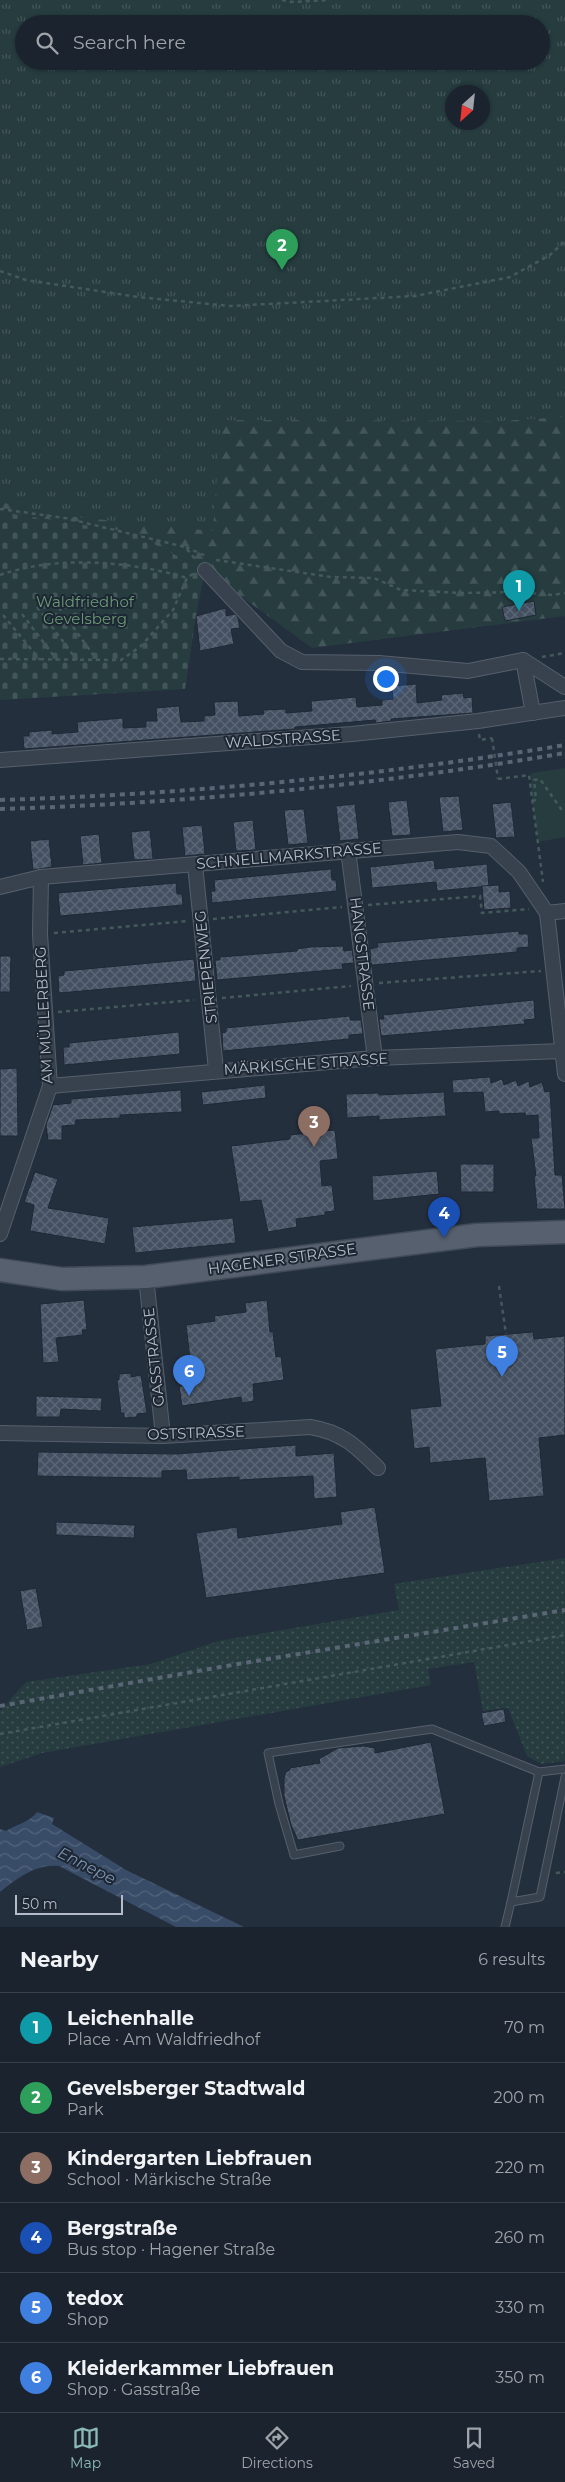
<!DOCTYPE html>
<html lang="en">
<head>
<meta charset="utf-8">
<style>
	body { margin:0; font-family:Montserrat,sans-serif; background:#282f3a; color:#f1f3f6 }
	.compass { position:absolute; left:445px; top:85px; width:45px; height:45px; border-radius:50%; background:#1b232e; box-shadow:0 1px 4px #0004; rotate:207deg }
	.scale { position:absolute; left:15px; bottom:12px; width:108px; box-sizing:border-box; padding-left:5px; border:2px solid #b4bcc9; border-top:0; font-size:14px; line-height:18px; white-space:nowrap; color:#b4bcc9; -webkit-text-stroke:4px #1d2633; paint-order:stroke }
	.you { position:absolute; left:385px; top:678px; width:18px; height:18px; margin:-12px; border:4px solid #fff; border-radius:50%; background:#1a73e8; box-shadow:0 0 0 8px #1a73e833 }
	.badge { display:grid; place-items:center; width:32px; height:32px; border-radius:50%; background:#8bbbb9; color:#fff; font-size:16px; font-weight:700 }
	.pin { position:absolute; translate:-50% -41px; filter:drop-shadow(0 1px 2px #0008) }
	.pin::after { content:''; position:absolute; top:26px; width:18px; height:15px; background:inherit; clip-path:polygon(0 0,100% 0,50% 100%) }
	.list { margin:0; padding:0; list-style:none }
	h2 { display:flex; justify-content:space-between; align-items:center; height:65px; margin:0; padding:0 20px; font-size:21px }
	h2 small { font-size:16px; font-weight:400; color:#a0a4aa }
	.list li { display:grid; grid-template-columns:32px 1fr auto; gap:15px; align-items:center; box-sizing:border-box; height:70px; padding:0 20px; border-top:1px solid #39404a }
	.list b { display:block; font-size:19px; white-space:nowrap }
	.list p { margin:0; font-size:16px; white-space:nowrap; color:#a0a4aa }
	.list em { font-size:16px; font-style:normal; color:#a0a4aa }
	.icon { flex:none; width:28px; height:28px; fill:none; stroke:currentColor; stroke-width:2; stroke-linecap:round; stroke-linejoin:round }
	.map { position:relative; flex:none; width:565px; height:1927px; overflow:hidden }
	.search { position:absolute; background:#1b232e; box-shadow:0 1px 4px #0004; left:15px; right:15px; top:15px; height:55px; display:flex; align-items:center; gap:12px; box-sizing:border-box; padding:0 18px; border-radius:28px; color:#a0a4aa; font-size:19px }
	.sheet { height:485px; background:#1b232e }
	nav { display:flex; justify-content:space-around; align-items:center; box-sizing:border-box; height:70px; border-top:1px solid #39404a; background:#1b232e; font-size:14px; color:#a0a4aa }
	nav a { display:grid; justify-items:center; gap:2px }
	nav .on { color:#8bbbb9 }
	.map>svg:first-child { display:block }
</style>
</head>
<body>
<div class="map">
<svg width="565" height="1927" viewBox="0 0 565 1927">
	<defs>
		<pattern id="grass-dots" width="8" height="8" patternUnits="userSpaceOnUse" patternTransform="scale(1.25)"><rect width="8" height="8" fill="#263c3f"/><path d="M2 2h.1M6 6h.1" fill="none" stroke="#435659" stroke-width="1.8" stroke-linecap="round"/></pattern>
		<pattern id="forest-firs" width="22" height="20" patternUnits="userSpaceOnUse" patternTransform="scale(1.25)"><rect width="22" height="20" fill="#263c3f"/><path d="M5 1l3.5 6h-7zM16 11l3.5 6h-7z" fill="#435659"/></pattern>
		<pattern id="cemetery-stones" width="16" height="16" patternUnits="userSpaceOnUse" patternTransform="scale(1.25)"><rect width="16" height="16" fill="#263c3f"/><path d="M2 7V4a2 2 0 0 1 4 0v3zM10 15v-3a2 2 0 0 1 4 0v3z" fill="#435659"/></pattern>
		<pattern id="park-tufts" width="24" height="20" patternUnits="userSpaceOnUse" patternTransform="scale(1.25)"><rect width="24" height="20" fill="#263c3f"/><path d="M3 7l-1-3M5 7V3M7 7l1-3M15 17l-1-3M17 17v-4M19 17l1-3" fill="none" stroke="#435659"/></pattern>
		<pattern id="water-waves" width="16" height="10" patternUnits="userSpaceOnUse" patternTransform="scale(1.25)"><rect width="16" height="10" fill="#394c67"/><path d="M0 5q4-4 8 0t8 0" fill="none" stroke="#53647b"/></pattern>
		<pattern id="building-cross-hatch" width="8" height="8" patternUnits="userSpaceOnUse" patternTransform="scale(1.25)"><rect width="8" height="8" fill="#455162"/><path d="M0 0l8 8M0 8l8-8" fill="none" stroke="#5d6877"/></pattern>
	</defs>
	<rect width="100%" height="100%" fill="#242f3e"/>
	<!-- grass -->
	<path fill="url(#grass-dots)" d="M565 1558V1761L541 1764 527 1756 508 1708 483 1711 474 1662 428 1669 431 1685 42 1753 0 1767V1711L26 1682 151 1664 218 1641 399 1610 394 1584Z"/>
	<!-- forest -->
	<path fill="url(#forest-firs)" fill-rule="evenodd" d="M0 0H565V616L312 648 205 570 130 532 0 512ZM24 24H541V61H24ZM452 92H482V122H452Z"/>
	<!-- cemetery -->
	<path fill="url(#cemetery-stones)" d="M0 512 130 532 205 570 196 616 185 689 0 700Z"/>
	<!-- park -->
	<path fill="url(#park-tufts)" fill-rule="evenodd" d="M0 0H565V417L500 421 221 420 213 531 57 515 0 502ZM24 24H541V61H24ZM452 92H482V122H452Z"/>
	<!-- garden -->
	<path fill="#263c3f" d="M565 768V837L538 842 532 801 531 773Z"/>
	<!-- water -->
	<path fill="url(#water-waves)" d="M37 1812 54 1818 52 1824 126 1870 244 1927H176L59 1866C35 1864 18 1878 0 1892V1829L6 1831C17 1824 30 1822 37 1812Z"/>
	<!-- building -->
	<g fill="url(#building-cross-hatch)" stroke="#1f2835">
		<path d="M534 601 536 615 505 621 502 607Z"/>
		<path d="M226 608V616L235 614 238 618 240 628 231 629 234 644 200 651 196 616Z"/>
		<path d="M416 684 417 703 442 700 441 695 463 693 464 698 472 697 473 713 391 719V721L376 723 375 720 295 727V729L24 749 23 736H29V732L52 730V734L78 732 77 722 123 718V728L146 727V721H157L156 708 179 706 181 722 204 721V716L215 715 214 702 238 701 239 716 264 714 263 710 286 709V713L312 711 311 701 356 697 357 707 382 705V700L393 699 392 686Z"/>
		<path d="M459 796 463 830 443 832 439 797Z"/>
		<path d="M407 800 411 835 392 836 388 802Z"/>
		<path d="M511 802 515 837 496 838 492 804Z"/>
		<path d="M355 804 359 839 340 841 336 806Z"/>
		<path d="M304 809 308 843 288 845 284 810Z"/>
		<path d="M253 820 256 850 236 851 233 822Z"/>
		<path d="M202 825 205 854 185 856 182 827Z"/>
		<path d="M150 830 153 859 134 860 131 832Z"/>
		<path d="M99 834 102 863 83 865 80 836Z"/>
		<path d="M49 839 52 867 33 870 30 841Z"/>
		<path d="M434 860 435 869 487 864 489 886 437 891 436 882 372 888 370 867Z"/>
		<path d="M331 869 332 880H336L337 891 212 903 211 891H215L214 880Z"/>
		<path d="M176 883 177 894H182L183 905 60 916 58 893Z"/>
		<path d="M499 885V892L510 891 511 908 484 910 482 886Z"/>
		<path d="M519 931V934H528L529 947 517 948V952L373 965 371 963 370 949 378 947 377 943Z"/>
		<path d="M343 946 344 951 352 950 354 963 342 964 343 969 217 980 215 960H220V957L297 951V949L310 947Z"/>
		<path d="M0 956H11L10 992H0Z"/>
		<path d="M194 959 196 981 59 993 58 976 64 975V971Z"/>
		<path d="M534 1000 535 1019 524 1020 525 1024 381 1036 379 1019H384L383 1015Z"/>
		<path d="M350 1016V1020H361L363 1034 349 1035V1039L223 1051 222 1033 226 1032V1028Z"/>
		<path d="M179 1032 180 1054 64 1065 63 1047H69V1043Z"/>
		<path d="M17 1068 18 1136H0V1069Z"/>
		<path d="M490 1077 491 1083 502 1079 504 1085 516 1080 518 1086 529 1081 530 1087 542 1082 545 1092 550 1091 555 1175H562L565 1209H537L534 1176H536L531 1138H539L538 1115 526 1116 525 1113 499 1114V1111L485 1112 483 1092 453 1093 452 1080Z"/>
		<path d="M265 1085 266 1098 203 1105 201 1092Z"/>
		<path d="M181 1090 182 1112 120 1115V1118L76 1120 75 1125 62 1126V1140H48L46 1125 53 1105 71 1103V1099Z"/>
		<path d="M444 1092 446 1116 379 1120V1116L347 1118 346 1094 379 1093V1095Z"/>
		<path d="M335 1130 338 1159 320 1161 322 1186 332 1185 335 1211 325 1212V1215L296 1219 297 1227 268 1232 261 1200 240 1202 231 1146 290 1139V1135Z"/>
		<path d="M460 1164H494V1192H461Z"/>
		<path d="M437 1171 439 1194 373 1201 372 1176Z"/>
		<path d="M35 1172 58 1179 48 1208 109 1218 105 1244 30 1231 34 1205 24 1202Z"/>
		<path d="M233 1218 236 1243 135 1253 132 1227Z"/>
		<path d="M84 1300 87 1330H82L83 1335 56 1338 59 1362 43 1363 40 1304Z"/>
		<path d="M267 1300 270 1332H273L276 1357 281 1356 284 1380 253 1384 254 1401 242 1403 241 1397 182 1406 179 1386 193 1384 186 1325 215 1321 214 1316 246 1312 245 1303Z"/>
		<path d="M533 1332 534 1339 565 1336V1435L539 1438 544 1496 489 1501 485 1458 430 1463 429 1447 414 1449 410 1409 441 1406 435 1349 485 1344V1336Z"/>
		<path d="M131 1373V1377L141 1375 147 1413 137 1414V1417L124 1418V1413H121L117 1380H119V1374Z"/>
		<path d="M36 1396 102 1398 101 1411 61 1409 60 1417H36Z"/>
		<path d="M296 1445V1456L334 1453 337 1497 314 1499 313 1476 239 1480V1477L187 1480 186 1470 162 1471V1478H152L37 1476 38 1452 176 1454Z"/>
		<path d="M375 1507 385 1573 206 1598 196 1533 237 1527 238 1538 342 1524 340 1512Z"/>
		<path d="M56 1522 135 1525 134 1538 56 1535Z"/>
		<path d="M36 1588 43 1627 27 1630 20 1591Z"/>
		<path d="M504 1709 506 1722 484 1726 481 1713Z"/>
		<path d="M431 1742 445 1814 298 1840 291 1825 284 1796V1778L286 1772 290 1770V1768L320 1763 319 1759 338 1748 364 1746 375 1748V1753Z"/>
	</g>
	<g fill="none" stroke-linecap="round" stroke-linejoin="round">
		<!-- lane casing -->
		<g stroke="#565f6c" stroke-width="9">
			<g id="lane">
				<path d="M539 1772 511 1902 540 1897 565 1777"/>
				<path d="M340 1846 294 1855 279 1804 268 1753 432 1729 539 1772 565 1769"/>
				<path d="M505 1927 511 1902"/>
			</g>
		</g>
		<!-- street casing -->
		<g stroke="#565f6c" stroke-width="16">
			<g id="street">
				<path d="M205 570 281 651 302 662 379 663 468 671 523 660 565 687"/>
				<path d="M523 660 533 713"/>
				<path d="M0 760 352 734 478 721 565 708"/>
				<path d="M348 850 375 1058"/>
				<path d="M195 865 216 1070"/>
				<path d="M0 887 41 877 458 842 491 846 519 872 547 913"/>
				<path d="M547 913 565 1074"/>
				<path d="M547 913 565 911"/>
				<path d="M50 1086 375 1058 563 1051"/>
				<path d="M0 1234 50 1086 40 934 41 877"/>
				<path d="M146 1277 163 1436"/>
				<path d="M0 1433 163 1436 310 1427C342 1432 356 1446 378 1468"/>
			</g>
		</g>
		<!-- primary casing -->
		<g stroke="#414a57" stroke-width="25">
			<path id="primary" d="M0 1270 62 1279 146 1277 477 1235 565 1232"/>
		</g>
		<!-- path -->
		<g stroke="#44595c" stroke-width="2.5" stroke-dasharray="4 4" stroke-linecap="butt">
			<path d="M282 0 291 2 330 0"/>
			<path d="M0 271 26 280 138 297 230 306 324 301 415 296 510 277 550 255 565 241"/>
			<path d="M0 509 65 518 185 547 196 560"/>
			<path d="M186 547 206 556"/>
			<path d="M216 560 331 577 374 578 401 590 461 593 518 592 553 595 565 593"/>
			<path d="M0 575C57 555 130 561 187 578"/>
			<path d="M54 601 97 660"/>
			<path d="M37 607 77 660"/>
			<path d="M22 614 57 660"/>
			<path d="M3 615 40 660"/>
			<path d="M542 657 565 653"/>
			<path d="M0 659 121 660 141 646 173 610 187 578 194 573"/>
			<path d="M479 734 480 740 492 738"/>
			<path d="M498 779 529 775 543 882"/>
			<path d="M532 801 536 800 534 780 540 779 561 809 565 808"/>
			<path d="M368 905 480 896 482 913 529 909"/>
			<path d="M213 919 342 907"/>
			<path d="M54 933 188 921"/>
			<path d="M379 983 541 971"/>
			<path d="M222 998 351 986"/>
			<path d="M58 1012 194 1000"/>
			<path d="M499 1286 506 1334"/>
			<path d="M0 1734 565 1635"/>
			<path d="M556 1873 565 1872"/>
		</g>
		<!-- lane -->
		<use href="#lane" stroke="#38414e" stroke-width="7"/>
		<!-- street -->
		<use href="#street" stroke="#38414e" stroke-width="14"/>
		<!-- primary -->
		<use href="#primary" stroke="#56606e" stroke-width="22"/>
		<!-- rail -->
		<g stroke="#5a6575" stroke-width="4" stroke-dasharray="5 5" stroke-linecap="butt">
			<path d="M0 800C190 794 378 776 565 745"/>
			<path d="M0 809C189 803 378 785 565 753"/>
			<path d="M0 1706 232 1665 565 1610"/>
		</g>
		<!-- path-bridge -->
		<path stroke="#44595c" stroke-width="2.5" stroke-dasharray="4 4" stroke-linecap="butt" d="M492 738 498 779"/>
	</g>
	<g text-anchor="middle" stroke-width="4" stroke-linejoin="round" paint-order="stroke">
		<!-- park labels -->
		<g font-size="15" fill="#6b9a76" stroke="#1d2633">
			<text x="85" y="607">Waldfriedhof<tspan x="85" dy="17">Gevelsberg</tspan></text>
		</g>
		<!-- street labels -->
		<g font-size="15" fill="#b4bcc9" stroke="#1d2633">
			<text transform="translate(283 739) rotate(-4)" y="5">WALDSTRASSE</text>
			<text transform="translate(289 856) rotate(-5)" y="5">SCHNELLMARKSTRASSE</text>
			<text transform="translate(362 954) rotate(83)" y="5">HANGSTRASSE</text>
			<text transform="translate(206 967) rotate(-96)" y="5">STRIEPENWEG</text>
			<text transform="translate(44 1015) rotate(-93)" y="5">AM MÜLLERBERG</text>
			<text transform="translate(306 1064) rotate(-4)" y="5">MÄRKISCHE STRASSE</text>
			<text transform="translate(282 1259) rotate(-8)" y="5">HAGENER STRASSE</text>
			<text transform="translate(154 1357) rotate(-96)" y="5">GASSTRASSE</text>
			<text transform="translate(196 1433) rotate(-2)" y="5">OSTSTRASSE</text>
		</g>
		<!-- water labels -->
		<g font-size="16" font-style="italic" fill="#7c92b1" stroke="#1d2633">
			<text transform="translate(87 1865) rotate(27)" y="6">Ennepe</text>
		</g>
	</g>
</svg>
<svg class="compass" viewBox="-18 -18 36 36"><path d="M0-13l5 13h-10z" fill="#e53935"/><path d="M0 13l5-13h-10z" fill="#a0a4aa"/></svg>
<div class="scale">50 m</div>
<div class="you"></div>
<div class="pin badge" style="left:519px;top:611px;background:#0f9aa8">1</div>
<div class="pin badge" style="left:282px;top:270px;background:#2e9e5b">2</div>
<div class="pin badge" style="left:314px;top:1147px;background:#8d6e63">3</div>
<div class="pin badge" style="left:444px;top:1238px;background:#1a4fb4">4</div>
<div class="pin badge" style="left:502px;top:1377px;background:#3f7fe0">5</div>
<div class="pin badge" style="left:189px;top:1396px;background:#3f7fe0">6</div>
<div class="search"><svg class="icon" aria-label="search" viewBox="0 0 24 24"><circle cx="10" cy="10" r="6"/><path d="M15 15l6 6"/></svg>Search here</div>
</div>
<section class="sheet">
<h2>Nearby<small>6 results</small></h2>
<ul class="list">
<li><span class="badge" style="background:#0f9aa8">1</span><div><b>Leichenhalle</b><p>Place · Am Waldfriedhof</p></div><em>70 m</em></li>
<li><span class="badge" style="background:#2e9e5b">2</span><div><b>Gevelsberger Stadtwald</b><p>Park</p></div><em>200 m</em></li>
<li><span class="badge" style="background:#8d6e63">3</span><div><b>Kindergarten Liebfrauen</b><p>School · Märkische Straße</p></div><em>220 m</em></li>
<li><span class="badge" style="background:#1a4fb4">4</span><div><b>Bergstraße</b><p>Bus stop · Hagener Straße</p></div><em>260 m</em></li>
<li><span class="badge" style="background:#3f7fe0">5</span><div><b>tedox</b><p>Shop</p></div><em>330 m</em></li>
<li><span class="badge" style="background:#3f7fe0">6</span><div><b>Kleiderkammer Liebfrauen</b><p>Shop · Gasstraße</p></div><em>350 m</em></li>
</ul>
</section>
<nav>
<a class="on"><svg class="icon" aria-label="map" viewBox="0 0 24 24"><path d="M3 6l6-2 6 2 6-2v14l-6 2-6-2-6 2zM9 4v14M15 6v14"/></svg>Map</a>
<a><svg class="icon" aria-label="directions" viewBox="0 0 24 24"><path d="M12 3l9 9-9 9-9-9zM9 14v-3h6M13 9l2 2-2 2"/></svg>Directions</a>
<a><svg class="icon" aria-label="saved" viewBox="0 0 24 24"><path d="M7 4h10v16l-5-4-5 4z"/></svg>Saved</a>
</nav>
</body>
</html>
